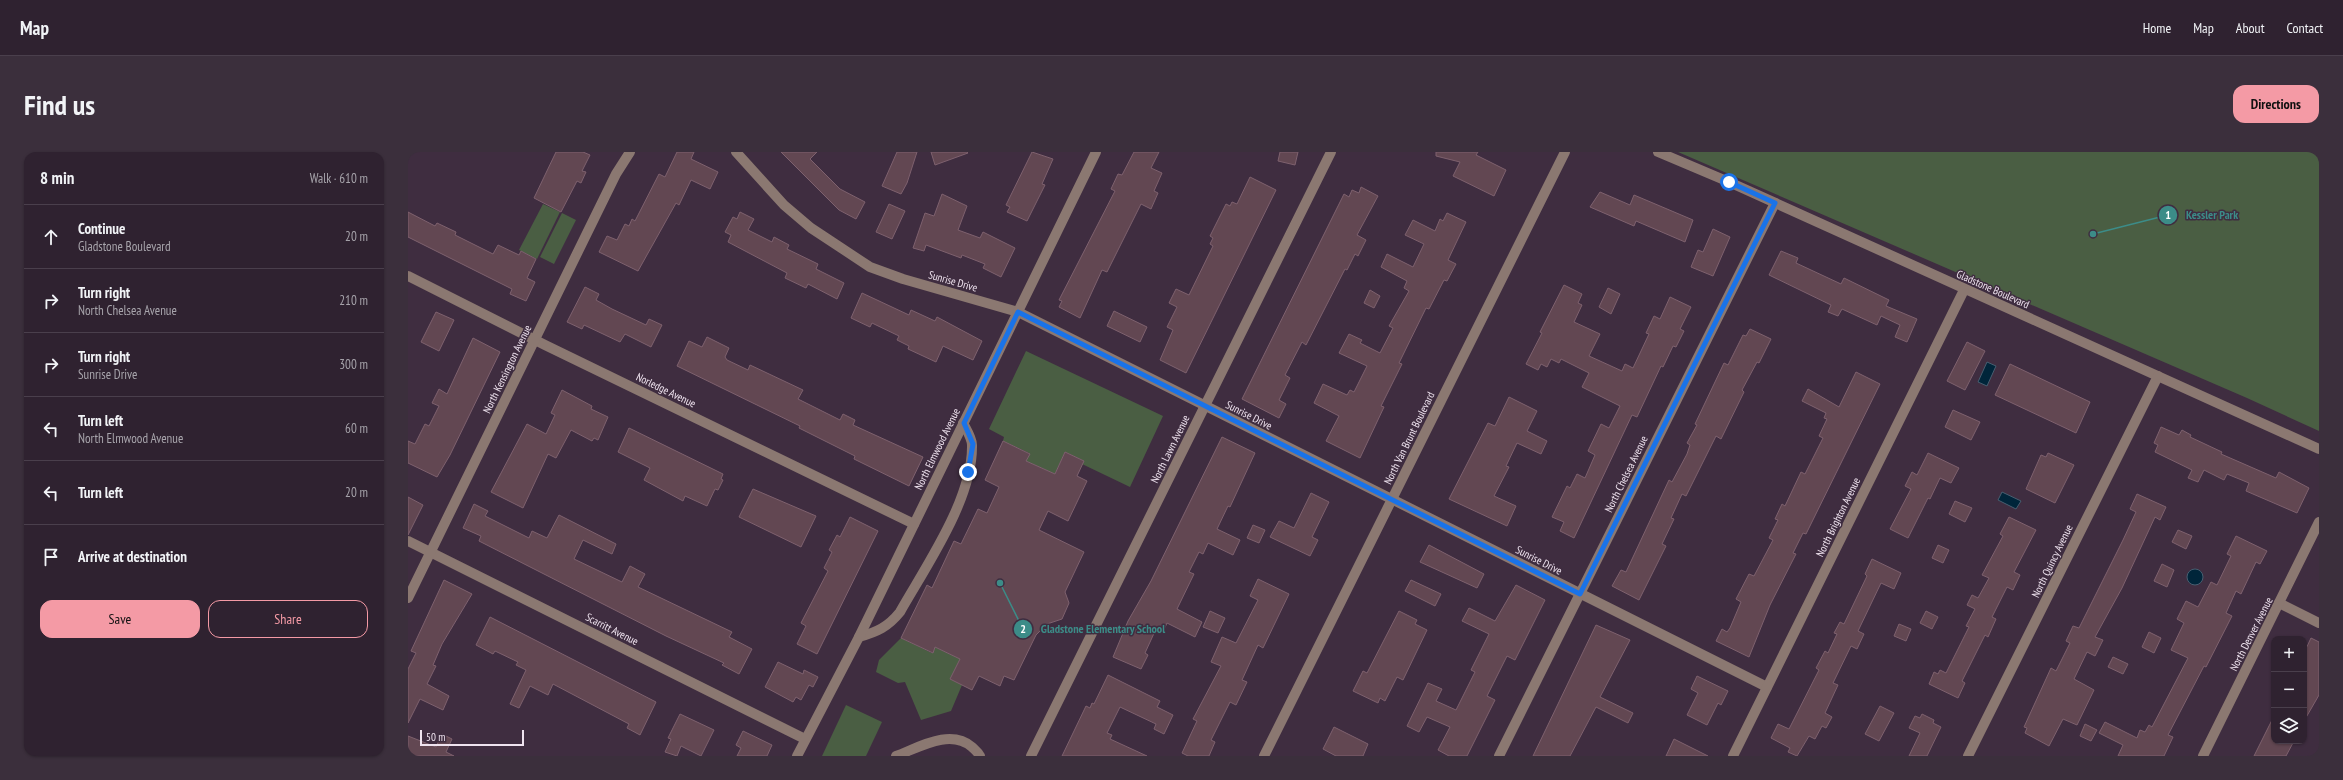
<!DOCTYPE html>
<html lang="en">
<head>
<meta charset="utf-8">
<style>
	body { margin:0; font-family:"PT Sans Narrow",sans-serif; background:#3b2f3c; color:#f1f3f6 }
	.controls { position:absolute; right:12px; bottom:12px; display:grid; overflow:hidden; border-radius:8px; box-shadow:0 1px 3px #0004 }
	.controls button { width:36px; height:36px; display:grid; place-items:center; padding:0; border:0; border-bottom:1px solid #4a3f4c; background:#2f2230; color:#f1f3f6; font:20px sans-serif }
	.scale { position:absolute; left:12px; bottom:10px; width:104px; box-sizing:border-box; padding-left:4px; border:2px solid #efe3ef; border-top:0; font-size:11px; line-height:14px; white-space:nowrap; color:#efe3ef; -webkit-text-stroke:3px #3f2d40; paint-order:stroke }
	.stop { position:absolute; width:12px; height:12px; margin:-9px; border:3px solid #1a73e8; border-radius:50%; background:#fff }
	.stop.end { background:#1a73e8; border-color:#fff; box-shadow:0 1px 4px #0008 }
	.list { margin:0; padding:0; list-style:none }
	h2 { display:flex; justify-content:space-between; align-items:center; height:52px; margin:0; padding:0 16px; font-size:17px }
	h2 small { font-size:13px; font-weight:400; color:#a7a4ab }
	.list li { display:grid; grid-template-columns:26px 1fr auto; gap:12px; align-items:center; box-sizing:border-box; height:64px; padding:0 16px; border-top:1px solid #4a3f4c }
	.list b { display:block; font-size:15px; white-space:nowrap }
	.list p { margin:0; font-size:13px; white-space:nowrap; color:#a7a4ab }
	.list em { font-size:13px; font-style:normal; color:#a7a4ab }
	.actions { display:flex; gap:8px; padding:12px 16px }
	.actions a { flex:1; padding:9px 0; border:1px solid #f49aa5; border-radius:12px; text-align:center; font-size:14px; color:#f49aa5 }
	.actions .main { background:#f49aa5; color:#111 }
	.icon { flex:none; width:22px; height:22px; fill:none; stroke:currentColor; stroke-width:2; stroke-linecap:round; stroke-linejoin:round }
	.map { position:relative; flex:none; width:1911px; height:604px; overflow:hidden; border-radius:12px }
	header { display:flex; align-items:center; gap:24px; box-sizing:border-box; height:56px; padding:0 20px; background:#2f2230; border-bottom:1px solid #4a3f4c }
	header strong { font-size:19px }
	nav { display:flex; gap:22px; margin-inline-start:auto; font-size:14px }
	.intro { display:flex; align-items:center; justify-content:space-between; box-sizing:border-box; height:96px; padding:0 24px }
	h1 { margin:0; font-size:28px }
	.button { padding:10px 18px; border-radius:12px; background:#f49aa5; color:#111; font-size:14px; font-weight:700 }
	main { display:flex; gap:24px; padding:0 24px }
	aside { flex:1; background:#2f2230; border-radius:12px; box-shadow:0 1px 3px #0004 }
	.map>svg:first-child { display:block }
</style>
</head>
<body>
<header>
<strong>Map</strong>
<nav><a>Home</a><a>Map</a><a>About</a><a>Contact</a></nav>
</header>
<div class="intro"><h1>Find us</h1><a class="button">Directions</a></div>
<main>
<aside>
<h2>8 min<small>Walk · 610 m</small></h2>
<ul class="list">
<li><svg class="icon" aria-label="ahead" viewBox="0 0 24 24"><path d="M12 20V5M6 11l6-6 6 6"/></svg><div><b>Continue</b><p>Gladstone Boulevard</p></div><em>20 m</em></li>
<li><svg class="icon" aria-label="right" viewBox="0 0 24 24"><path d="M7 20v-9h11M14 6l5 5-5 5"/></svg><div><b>Turn right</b><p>North Chelsea Avenue</p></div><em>210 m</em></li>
<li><svg class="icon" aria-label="right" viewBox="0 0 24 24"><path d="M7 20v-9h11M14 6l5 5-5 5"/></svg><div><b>Turn right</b><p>Sunrise Drive</p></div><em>300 m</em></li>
<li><svg class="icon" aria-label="left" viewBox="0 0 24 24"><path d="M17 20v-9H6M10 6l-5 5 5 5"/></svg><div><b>Turn left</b><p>North Elmwood Avenue</p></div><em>60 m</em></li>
<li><svg class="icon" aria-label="left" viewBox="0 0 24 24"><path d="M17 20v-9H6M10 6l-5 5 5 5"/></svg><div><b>Turn left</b></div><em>20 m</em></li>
<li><svg class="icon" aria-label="arrive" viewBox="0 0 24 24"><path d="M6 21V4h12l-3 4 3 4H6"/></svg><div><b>Arrive at destination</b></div></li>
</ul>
<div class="actions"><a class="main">Save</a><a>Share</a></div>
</aside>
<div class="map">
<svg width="1911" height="604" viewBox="0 0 1911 604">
	<rect width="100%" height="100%" fill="#3f2d40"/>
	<!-- green -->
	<g fill="#4a5e43">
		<path d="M1270 0H1911V279L1839 246Z"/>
		<path d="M135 52 152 60 129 107 111 98Z"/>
		<path d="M154 61 168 68 146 112 132 105Z"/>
		<path d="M618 199 755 264 722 335 674 312 676 309 657 300 647 322 618 309 621 301 595 289 596 285 581 277Z"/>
		<path d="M493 486 524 501 527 495 552 507 542 527 554 533 543 559 513 568 497 530 490 531 468 520 471 508Z"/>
		<path d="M438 553 474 570 458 604H414Z"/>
	</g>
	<!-- water -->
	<g fill="#00253a" stroke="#485e70">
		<path d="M1579 210 1588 214 1579 234 1570 230Z"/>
		<path d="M1594 340 1613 349 1608 357 1590 348Z"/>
		<circle cx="1787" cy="425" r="8"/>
	</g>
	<!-- building -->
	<g fill="#624752" stroke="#7e616e">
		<path d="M148 0H175L182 3 174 19 178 20 173 31 169 29 153 60 126 46Z"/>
		<path d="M269 0H286L283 7 310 20 302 37 283 28 271 53 268 51 230 119 191 100 199 84 209 88 217 72 221 74 224 67 227 69 251 22 257 25Z"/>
		<path d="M373 0H409L402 7 432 37 457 50 448 67 431 58Z"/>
		<path d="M489 0H509L499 31 493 42 474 34Z"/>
		<path d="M523 0H559L560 1 527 13Z"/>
		<path d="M624 0 645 7 634 32 637 33 619 69 599 60 602 55 598 53Z"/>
		<path d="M726 0H751L743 16 754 21 746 39 750 41 743 57 733 52 699 120 694 118 672 166 651 155 654 149 651 148 707 39 703 37 710 22 714 23Z"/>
		<path d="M872 0H890L887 13 870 9Z"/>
		<path d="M1028 0H1070L1068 3 1098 18 1086 44 1045 24 1052 10 1028 4Z"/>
		<path d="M842 25 868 38 778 221 752 208 765 178 759 175 769 155 761 151 768 137 781 143 805 94 802 92 805 86 802 84 818 52 822 54 824 50 829 52Z"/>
		<path d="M953 35 970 44 949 83 958 88 950 104 947 102 939 118 937 117 898 193 894 190 877 223 882 226 871 248 878 252 871 266 834 247 936 42 941 45 944 38 951 41Z"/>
		<path d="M1192 40 1222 53 1226 43 1285 68 1277 90 1228 69 1226 74 1182 55Z"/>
		<path d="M534 42 559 54 550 78 572 86 575 80 607 96 593 125 575 116 577 112 554 103 553 106 518 93 516 99 505 96 517 61 526 64Z"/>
		<path d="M481 52 497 59 484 87 468 80Z"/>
		<path d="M0 60 27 74 29 71 48 80 47 83 85 102 90 93 111 103 113 99 128 107 119 126 127 130 118 149 102 142 104 137 0 85Z"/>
		<path d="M332 60 346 67 340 78 364 90 366 85 381 93 379 97 410 112 408 117 436 131 429 147 400 132 398 136 377 126 379 121 320 90 323 83 317 80 325 65 329 67Z"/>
		<path d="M1039 61 1058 70 1040 108 1048 112 1039 129 1036 128 1021 157 1018 156 991 211 994 212 973 254 976 255 952 306 918 289 931 264 906 251 915 232 939 243 942 238 946 240 959 214 931 201 941 182 954 188 952 191 972 201 985 176 981 174 1001 139 996 136 999 129 973 115 979 102 1005 115 1016 92 997 83 1005 68 1027 79 1032 67 1035 69Z"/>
		<path d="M1305 77 1322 85 1305 124 1283 115 1290 98 1295 100Z"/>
		<path d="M1373 99 1390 106 1388 111 1433 132 1436 126 1481 148 1478 154 1509 167 1499 190 1487 185 1492 173 1473 164 1469 173 1434 157 1430 164 1420 160 1423 153 1361 123Z"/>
		<path d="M1156 133 1174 142 1170 151 1174 153 1166 170 1192 182 1181 204 1214 219 1217 212 1225 216 1241 182 1238 181 1246 164 1252 167 1262 145 1283 155 1272 177 1276 179 1268 195 1265 194 1255 215 1253 214 1229 265 1224 263 1166 386 1152 379 1156 370 1144 365 1159 334 1162 336 1169 322 1177 326 1187 303 1180 299 1193 272 1201 276 1212 254 1174 235 1181 221 1153 207 1151 211 1143 207 1139 215 1133 212 1130 218 1118 212 1134 181 1132 180Z"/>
		<path d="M177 135 191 142 188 148 204 157 238 173 241 167 254 173 243 195 217 182 212 190 176 173 174 177 159 170Z"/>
		<path d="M1200 136 1212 142 1203 162 1191 155Z"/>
		<path d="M962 138 972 144 966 156 956 151Z"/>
		<path d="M454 141 501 163 503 158 527 169 529 165 574 189 565 208 535 194 528 210 500 197 501 194 489 188 491 184 464 171 462 175 443 166Z"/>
		<path d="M706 159 739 175 732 190 699 174Z"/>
		<path d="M28 160 46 168 31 199 13 190Z"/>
		<path d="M1342 177 1363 187 1351 211 1349 210 1334 238 1336 240 1313 287 1308 284 1278 344 1274 342 1263 366 1266 367 1254 392 1258 394 1231 448 1204 434 1213 418 1218 420 1261 328 1264 330 1279 302 1282 293 1279 291 1289 273 1287 272 1316 211 1320 213 1335 183 1338 184Z"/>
		<path d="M299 185 321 196 317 205 319 208 340 218 342 213 395 238 390 247 432 268 435 262 447 268 445 273 515 305 501 334 446 307 447 304 391 276 392 274 269 214 281 189 294 195Z"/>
		<path d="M65 186 92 200 42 303 29 325 0 311V289L7 292 17 272 21 274 31 254 24 251 31 237 39 242Z"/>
		<path d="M1559 190 1577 199 1557 238 1539 229Z"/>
		<path d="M1602 212 1682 250 1668 281 1587 243Z"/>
		<path d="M1448 220 1472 232 1398 382 1395 381 1385 401 1388 402 1362 453 1341 505 1308 489 1314 477 1319 480 1322 476 1333 450 1328 447 1341 422 1346 424 1365 388 1361 386 1370 368 1367 367 1374 352 1377 354 1393 320 1397 322 1415 286 1411 284 1419 267 1416 266 1418 261 1394 249 1400 237 1431 255Z"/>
		<path d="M154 238 184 254 183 257 200 265 190 288 186 286 184 289 163 278 148 306 140 302 115 356 83 340 119 272 138 282 147 263 143 261Z"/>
		<path d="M1101 245 1129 259 1119 279 1139 289 1133 302 1109 291 1098 314 1101 315 1086 344 1108 354 1099 374 1041 347 1080 271 1087 274Z"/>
		<path d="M1545 258 1572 270 1563 288 1537 275Z"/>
		<path d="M1753 275 1771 283 1774 278 1783 283 1782 285 1814 300 1813 302 1868 326 1871 320 1901 336 1889 361 1838 339 1841 331 1819 322 1816 328 1796 318 1790 330 1780 326 1784 318 1747 300 1750 293 1746 291Z"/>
		<path d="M221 276 315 322 313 327 315 328 310 338 307 337 299 354 277 344 275 349 236 328 242 316 210 300Z"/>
		<path d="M814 285 847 301 822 355 820 354 809 377 832 388 825 403 800 391 795 402 791 400 781 420 786 422 769 457 794 470 787 485 759 471 755 480 748 477 737 501 740 503 733 517 705 505 720 469 743 429Z"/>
		<path d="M595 289 622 302 618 309 647 322 657 300 676 309 669 324 679 329 660 369 640 359 631 378 676 400 657 440 661 451 654 467 639 472 628 483 606 528 596 524 592 534 571 524 564 538 542 527 552 507 527 495 525 501 493 486 519 433 524 436 546 389 553 392 570 357 579 361 591 335 577 328Z"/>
		<path d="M1520 301 1551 316 1543 331 1532 326 1522 347 1520 346 1500 386 1482 377 1503 337 1497 334 1504 320 1509 323Z"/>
		<path d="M1640 301 1666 313 1647 351 1618 337 1633 303 1638 305Z"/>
		<path d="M345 337 408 364 393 395 331 365Z"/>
		<path d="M903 341 921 350 904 385 910 388 902 404 862 385 871 369 886 376Z"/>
		<path d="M1729 342 1758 355 1752 368 1747 365 1714 436 1687 485 1695 488 1687 504 1679 500 1666 527 1686 538 1669 573 1655 567 1641 594 1617 581 1619 576 1616 575 1643 516 1648 519 1662 491 1658 489 1665 474 1671 476 1715 388 1728 360 1722 357Z"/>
		<path d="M0 345 15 353 0 383Z"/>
		<path d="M1547 349 1564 356 1557 370 1541 362Z"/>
		<path d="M66 352 80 359 77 364 121 386 124 379 139 386 151 363 208 392 204 402 175 388 166 407 214 430 222 414 237 422 230 435 324 480 321 485 344 497 331 522 314 513 316 511 258 484 71 389 73 384 55 376Z"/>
		<path d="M442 365 470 379 409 502 389 492 398 474 393 471 420 419 416 416 424 400 421 398 429 383 432 385Z"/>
		<path d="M1601 365 1628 378 1606 420 1612 423 1605 438 1599 435 1584 465 1588 467 1580 485 1577 483 1554 529 1557 531 1550 546 1521 532 1526 520 1530 522 1532 518 1538 521 1561 475 1558 474 1567 457 1559 453 1564 443 1570 446 1581 426 1574 423 1595 384 1592 382Z"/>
		<path d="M845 373 857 378 851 391 839 386Z"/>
		<path d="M1770 378 1784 384 1778 397 1764 390Z"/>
		<path d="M1828 384 1859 399 1852 412 1848 410 1833 442 1828 439 1818 461 1824 464 1798 515 1796 514 1760 583 1765 585 1756 604H1710L1715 593 1691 581 1697 570 1729 586 1732 578 1737 580 1741 573 1744 575 1780 506 1763 498 1776 471 1769 467 1778 449 1790 455 1803 430 1809 433 1823 404 1819 402Z"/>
		<path d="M1021 393 1076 422 1069 436 1012 410Z"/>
		<path d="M1530 393 1541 398 1535 411 1524 406Z"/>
		<path d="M1464 407 1493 421 1486 437 1473 431 1450 479 1456 482 1449 497 1443 494 1425 531 1430 533 1417 561 1424 565 1418 576 1414 574 1407 587 1401 584 1389 604 1380 600 1382 596 1363 586 1370 572 1381 577 1411 518 1408 516 1417 499 1420 501 1429 482 1426 481 1432 470 1436 472 1459 424 1457 422Z"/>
		<path d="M1754 412 1766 418 1759 435 1746 429Z"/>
		<path d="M850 427 881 442 855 496 850 493 834 528 839 530 828 553 822 550 803 588 807 590 801 604H780L774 601 789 569 785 567 813 514 803 510 814 485 828 491 850 448 842 444Z"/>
		<path d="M36 428 64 442 34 492 25 513 28 514 19 532 41 544 35 558 12 547 0 571V517L8 501 3 499Z"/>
		<path d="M1003 428 1033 442 1027 454 997 439Z"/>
		<path d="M1108 433 1137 448 1107 508 1099 504 1079 544 1087 548 1059 604H1041L1030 598 1042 575 1019 565 1011 580 999 574 1020 531 1034 537 1028 549 1048 558 1067 520 1063 518 1081 482 1054 469 1061 456 1087 469Z"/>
		<path d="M802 459 817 466 810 481 795 475Z"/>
		<path d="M991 459 1009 468 1007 472 1019 478 995 528 989 525 977 549 972 546 970 551 945 539 955 519 959 521Z"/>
		<path d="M1518 459 1530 465 1524 477 1512 471Z"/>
		<path d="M82 465 248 550 232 583 219 576 221 572 145 532 140 543 122 534 111 556 102 552 118 518 108 513 110 510 87 499 85 502 68 493Z"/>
		<path d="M1491 472 1503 477 1498 489 1486 484Z"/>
		<path d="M1188 473 1222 488 1192 545 1225 561 1220 571 1188 555 1162 604H1125Z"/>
		<path d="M1741 480 1753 486 1746 501 1734 495Z"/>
		<path d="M1903 486 1911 490V543L1896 569V501Z"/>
		<path d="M1705 505 1720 512 1715 522 1700 515Z"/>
		<path d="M370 510 395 522 396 518 410 525 405 535 401 533 393 548 388 545 385 550 357 535Z"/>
		<path d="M700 523 752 549 749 555 765 563 756 582 746 577 748 572 712 555 699 581 704 583 702 587 739 604H654L678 554 682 556 684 551 686 552Z"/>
		<path d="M1289 524 1320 539 1313 553 1310 551 1299 573 1279 563 1290 541 1283 537Z"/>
		<path d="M1472 554 1486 561 1471 589 1457 582Z"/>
		<path d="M272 562 306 578 293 604 273 594 269 604 257 600 263 587 260 586Z"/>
		<path d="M1514 562 1526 568 1525 571 1533 575 1519 604H1501L1512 581 1501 576 1507 564 1512 566Z"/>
		<path d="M1866 564V589H1886L1878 604H1846Z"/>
		<path d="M1677 572 1689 578 1683 589 1672 584Z"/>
		<path d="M926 575 960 592 955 604H928L915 597Z"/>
		<path d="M335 579 364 593 359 604H329L333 596 328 593Z"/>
		<path d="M34 582 44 587 38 600 46 604H0V584L28 595Z"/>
		<path d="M1266 587 1300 604H1258Z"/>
	</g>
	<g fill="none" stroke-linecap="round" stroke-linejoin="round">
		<!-- minor -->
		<g stroke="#8b7871" stroke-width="10">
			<path d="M328 0 376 53 403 76 462 115 495 127 610 160 1359 535"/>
			<path d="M1250 0 1321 30 1911 297"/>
			<path d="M0 124 137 193 506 372"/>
			<path d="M0 389 397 587"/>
			<path d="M0 446 208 22 222 0"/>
			<path d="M1871 451 1911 471"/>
			<path d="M451 485C469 480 480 475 492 460 518 414 565 347 564 293 564 286 558 277 555 271"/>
			<path d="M389 604 451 485 688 0"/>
			<path d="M488 604C510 596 542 576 564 595 567 598 570 600 572 604"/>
			<path d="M623 604 923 0"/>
			<path d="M856 604 1157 0"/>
			<path d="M1091 604 1367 51"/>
			<path d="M1325 604 1556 138"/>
			<path d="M1560 604 1750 224"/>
			<path d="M1795 604 1911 370"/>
		</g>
	</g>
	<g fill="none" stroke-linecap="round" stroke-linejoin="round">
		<!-- route -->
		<path stroke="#1a73e8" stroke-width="5" d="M560 320 565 292 556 271 610 160 1172 442 1367 51 1321 30"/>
	</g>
	<g text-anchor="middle" stroke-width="3" stroke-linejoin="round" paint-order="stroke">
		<!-- street labels -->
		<g font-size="11" fill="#efe3ef" stroke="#3f2d40">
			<text transform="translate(545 129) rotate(16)" y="4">Sunrise Drive</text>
			<text transform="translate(1585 137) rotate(24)" y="4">Gladstone Boulevard</text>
			<text transform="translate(99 217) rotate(-64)" y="4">North Kensington Avenue</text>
			<text transform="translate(258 238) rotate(26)" y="4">Norledge Avenue</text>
			<text transform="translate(841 263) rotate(27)" y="4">Sunrise Drive</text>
			<text transform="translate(1001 286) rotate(-64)" y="4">North Van Brunt Boulevard</text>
			<text transform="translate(529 297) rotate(-64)" y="4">North Elmwood Avenue</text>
			<text transform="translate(762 297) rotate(-64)" y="4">North Lawn Avenue</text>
			<text transform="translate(1218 322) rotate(-64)" y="4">North Chelsea Avenue</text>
			<text transform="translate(1430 365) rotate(-64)" y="4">North Brighton Avenue</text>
			<text transform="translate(1131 408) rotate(27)" y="4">Sunrise Drive</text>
			<text transform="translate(1644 409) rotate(-64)" y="4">North Quincy Avenue</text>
			<text transform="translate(204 477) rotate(27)" y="4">Scarritt Avenue</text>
			<text transform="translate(1843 482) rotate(-63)" y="4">North Denver Avenue</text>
		</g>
	</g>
	<!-- callouts -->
	<path fill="none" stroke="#3c8c88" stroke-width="1.5" d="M1685 82L1760 63M592 431L615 477"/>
	<g fill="#3c8c88" stroke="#3f2d40" stroke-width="1.5">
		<circle cx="1685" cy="82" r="4"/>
		<circle cx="592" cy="431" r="4"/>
		<circle cx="1760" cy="63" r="10"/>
		<circle cx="615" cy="477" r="10"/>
	</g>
	<g font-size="12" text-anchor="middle" font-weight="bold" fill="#fff">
		<text x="1760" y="67">1</text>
		<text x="615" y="481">2</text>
	</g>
	<g font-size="12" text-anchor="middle" font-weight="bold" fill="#3c8c88" stroke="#3f2d40" stroke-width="3" stroke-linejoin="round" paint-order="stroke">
		<text x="1804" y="67">Kessler Park</text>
		<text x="695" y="481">Gladstone Elementary School</text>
	</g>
</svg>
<div class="controls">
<button>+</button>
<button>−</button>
<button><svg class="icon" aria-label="layers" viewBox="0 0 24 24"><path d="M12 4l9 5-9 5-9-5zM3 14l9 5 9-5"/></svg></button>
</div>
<div class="scale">50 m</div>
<div class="stop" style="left:1321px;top:30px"></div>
<div class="stop end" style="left:560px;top:320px"></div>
</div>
</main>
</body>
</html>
